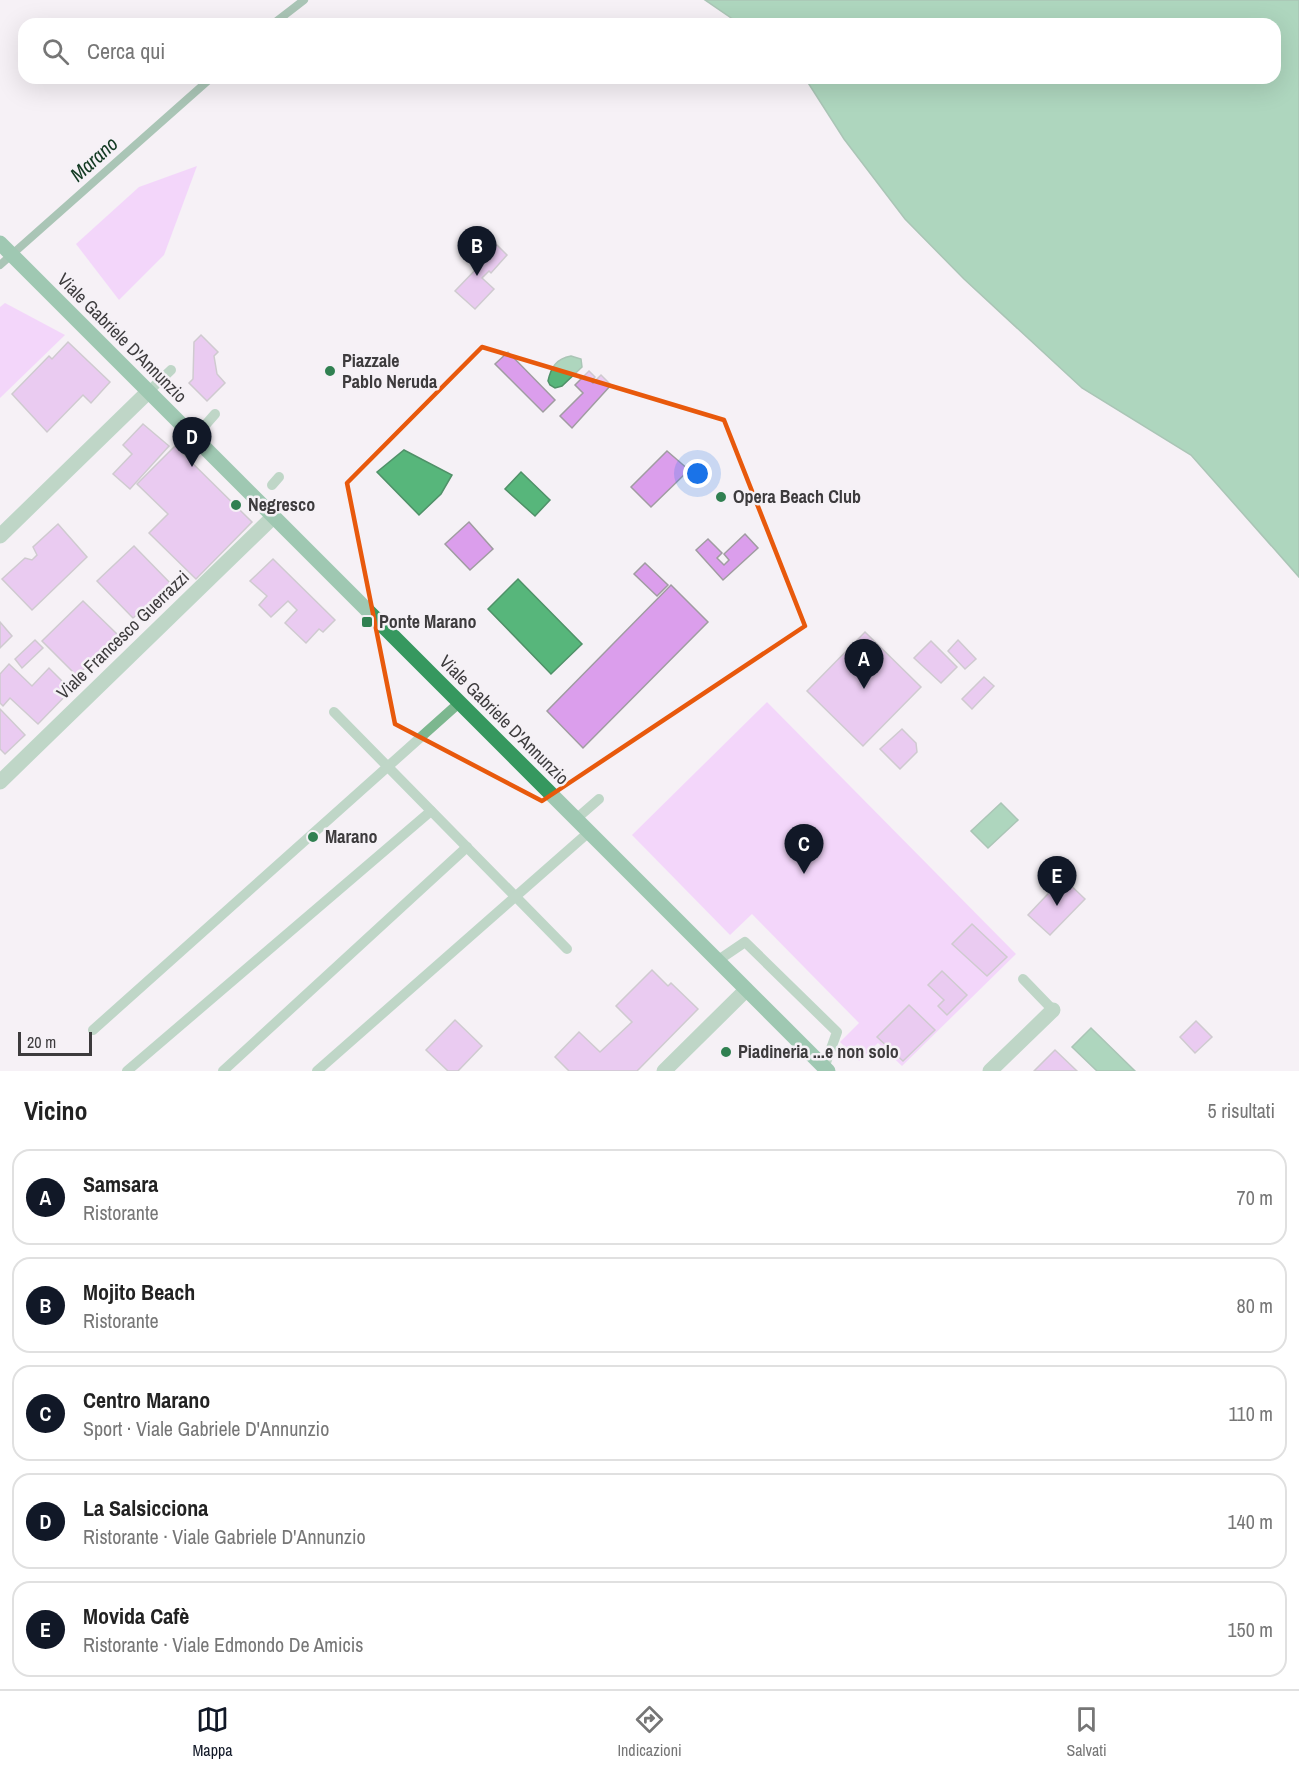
<!DOCTYPE html>
<html lang="it">
<head>
<meta charset="utf-8">
<style>
	body { margin:0; font-family:"Archivo Narrow",sans-serif; background:#f6f6f6; color:#222 }
	.scale { position:absolute; left:18px; bottom:15px; width:74px; box-sizing:border-box; padding-left:6px; border:3px solid #3d3b3d; border-top:0; font-size:16px; line-height:21px; white-space:nowrap; color:#3d3b3d; -webkit-text-stroke:4px #f5f1f6; paint-order:stroke }
	.you { position:absolute; left:698px; top:474px; width:21px; height:21px; margin:-15px; border:4px solid #fff; border-radius:50%; background:#1a73e8; box-shadow:0 0 0 9px #1a73e833 }
	.badge { display:grid; place-items:center; width:39px; height:39px; border-radius:50%; background:#111827; color:#fff; font-size:20px; font-weight:700 }
	.pin { position:absolute; translate:-50% -50px; filter:drop-shadow(0 2px 3px #0008) }
	.pin::after { content:''; position:absolute; top:32px; width:21px; height:18px; background:inherit; clip-path:polygon(0 0,100% 0,50% 100%) }
	.list { margin:0; padding:0; list-style:none }
	h2 { display:flex; justify-content:space-between; align-items:center; height:78px; margin:0; padding:0 24px; font-size:26px }
	h2 small { font-size:20px; font-weight:400; color:#767676 }
	.list li { display:grid; grid-template-columns:39px 1fr auto; gap:18px; align-items:center; box-sizing:border-box; height:96px; margin:0 12px 12px; padding:0 12px; border:2px solid #e0e0e0; border-radius:18px }
	.list b { display:block; font-size:22px; white-space:nowrap }
	.list p { margin:0; font-size:20px; white-space:nowrap; color:#767676 }
	.list em { font-size:20px; font-style:normal; color:#767676 }
	.icon { flex:none; width:33px; height:33px; fill:none; stroke:currentColor; stroke-width:2; stroke-linecap:round; stroke-linejoin:round }
	.map { position:relative; flex:none; width:1299px; height:1071px; overflow:hidden }
	.search { position:absolute; background:#fff; box-shadow:0 6px 24px #0002; left:18px; right:18px; top:18px; height:66px; display:flex; align-items:center; gap:15px; box-sizing:border-box; padding:0 21px; border-radius:18px; color:#767676; font-size:22px }
	.sheet { height:618px; background:#fff }
	nav { display:flex; justify-content:space-around; align-items:center; box-sizing:border-box; height:84px; border-top:2px solid #e0e0e0; background:#fff; font-size:16px; color:#767676 }
	nav a { display:grid; justify-items:center; gap:3px }
	nav .on { color:#111827 }
	.map>svg:first-child { display:block }
</style>
</head>
<body>
<div class="map">
<svg width="1299" height="1071" viewBox="0 0 1299 1071">
	<rect width="100%" height="100%" fill="#f5f1f6"/>
	<!-- green -->
	<g fill="#f0b7ff">
		<path d="M197 166 164 255 119 300 76 244 139 187Z"/>
		<path d="M5 303 65 335 0 398V307Z"/>
		<path d="M767 702 1016 954 902 1066 878 1043 859 1061 840 1042 859 1023 752 914 730 935 632 835Z"/>
	</g>
	<!-- water -->
	<g fill="#57b67b" stroke="#4f9168" stroke-width="1.5">
		<path d="M705 0H1299V577L1191 455 1082 388 964 279 905 219 844 139 805 78H1275V24H740Z"/>
		<path d="M571 356 581 359 582 367 562 386 555 388 550 385 548 381C551 367 556 359 571 356Z"/>
		<path d="M404 450 452 475 441 494 419 515 377 472Z"/>
		<path d="M521 472 550 500 535 516 505 489Z"/>
		<path d="M518 579 582 644 551 674 488 609Z"/>
		<path d="M1001 803 1018 820 988 848 971 831Z"/>
		<path d="M1091 1028 1135 1071H1097L1072 1047Z"/>
	</g>
	<g fill="none" stroke-linecap="round" stroke-linejoin="round">
		<!-- stream -->
		<g stroke="#4f9168" stroke-width="8">
			<path d="M273 24 304 0"/>
			<path d="M0 265 211 78"/>
		</g>
	</g>
	<!-- building -->
	<g fill="#db9eec" stroke="#a09ca1" stroke-width="1.5">
		<path d="M495 243 507 255 491 273 489 271 482 278 494 289 475 309 455 291 480 265 479 260Z"/>
		<path d="M201 335 218 352 214 356 217 374 225 383 207 401 189 383 193 379 194 342Z"/>
		<path d="M68 342 110 382 91 403 83 395 47 432 12 394 49 356 52 359Z"/>
		<path d="M508 352 555 400 543 412 495 364Z"/>
		<path d="M589 371 595 377 591 381 593 383 601 375 611 385 572 428 560 416 583 393 575 385Z"/>
		<path d="M143 424 169 446 130 489 113 474 132 454 123 445Z"/>
		<path d="M175 446 252 522 196 579 149 533 168 514 137 484Z"/>
		<path d="M667 451 689 470 651 507 631 487Z"/>
		<path d="M469 522 493 549 470 570 445 544Z"/>
		<path d="M58 524 87 557 32 610 2 579 25 558 32 560 37 555 33 547Z"/>
		<path d="M745 534 758 548 723 580 696 550 708 539 722 553 717 558 724 565 729 560 724 554Z"/>
		<path d="M134 546 174 587 144 616 140 612 133 618 97 581Z"/>
		<path d="M273 559 335 620 323 632 319 629 306 643 285 623 297 610 288 601 271 617 259 605 267 596 250 581Z"/>
		<path d="M645 563 668 585 657 596 634 574Z"/>
		<path d="M671 585 708 622 583 748 547 711Z"/>
		<path d="M83 601 118 635 77 676 42 641Z"/>
		<path d="M0 622 12 636 0 648Z"/>
		<path d="M865 632 921 687 863 746 807 691Z"/>
		<path d="M35 640 43 648 22 668 15 659Z"/>
		<path d="M958 640 976 659 965 669 948 651Z"/>
		<path d="M931 641 957 667 941 683 914 658Z"/>
		<path d="M9 664 32 686 49 668 71 690 38 724 10 698 3 706 0 703V674Z"/>
		<path d="M984 677 994 686 972 709 962 699Z"/>
		<path d="M0 709 25 735 5 754 0 749Z"/>
		<path d="M902 729 916 743 917 752 900 769 880 749Z"/>
		<path d="M1063 878 1085 899 1050 935 1028 915Z"/>
		<path d="M972 924 1007 957 987 976 952 944Z"/>
		<path d="M652 970 668 986 671 983 698 1009 637 1071H569L555 1057 579 1032 600 1052 632 1022 616 1006Z"/>
		<path d="M942 971 967 995 947 1015 938 1006 944 1000 928 985Z"/>
		<path d="M909 1005 935 1030 903 1061 877 1037Z"/>
		<path d="M455 1020 482 1046 458 1071H448L426 1050Z"/>
		<path d="M1196 1021 1212 1037 1195 1053 1180 1037Z"/>
		<path d="M1055 1050 1077 1071H1034Z"/>
	</g>
	<g fill="none" stroke-linecap="round" stroke-linejoin="round">
		<!-- lane -->
		<g stroke="#7cb78f" stroke-width="10">
			<path d="M148 392 171 370"/>
			<path d="M194 438 215 414"/>
			<path d="M272 485 279 477"/>
			<path d="M334 712 567 949"/>
			<path d="M576 819 599 799"/>
			<path d="M717 961 745 942 837 1032 824 1068"/>
			<path d="M1023 979 1053 1010"/>
			<path d="M93 1030 459 703"/>
			<path d="M127 1071 431 811"/>
			<path d="M223 1071 467 847"/>
			<path d="M317 1071 589 832"/>
		</g>
		<!-- street -->
		<g stroke="#7cb78f" stroke-width="15">
			<path d="M0 536 148 392"/>
			<path d="M0 782 273 517"/>
			<path d="M664 1071 746 990"/>
			<path d="M990 1071 1053 1010"/>
		</g>
		<!-- secondary -->
		<path stroke="#36985f" stroke-width="15" d="M0 243 828 1071"/>
	</g>
	<!-- marked area -->
	<path d="M0 0H1299V1071H0ZM482 347 724 420 805 626 542 801 395 724 347 483Z" fill="#f5f1f6" fill-opacity=".55" fill-rule="evenodd"/>
	<path fill="none" stroke="#e8590c" stroke-width="4.5" stroke-linejoin="round" d="M482 347 724 420 805 626 542 801 395 724 347 483Z"/>
	<!-- markers -->
	<g fill="#308051" stroke="#f5f1f6" stroke-width="2">
		<circle cx="330" cy="371" r="6"/>
		<circle cx="721" cy="497" r="6"/>
		<circle cx="236" cy="505" r="6"/>
		<rect x="361" y="616" width="12" height="12" rx="3"/>
		<circle cx="313" cy="837" r="6"/>
		<circle cx="726" cy="1052" r="6"/>
	</g>
	<g text-anchor="middle" stroke-width="5" stroke-linejoin="round" paint-order="stroke">
		<!-- street labels -->
		<g font-size="18" fill="#3d3b3d" stroke="#f5f1f6">
			<text transform="translate(122 338) rotate(45)" y="6">Viale Gabriele D'Annunzio</text>
			<text transform="translate(123 635) rotate(-44)" y="6">Viale Francesco Guerrazzi</text>
			<text transform="translate(504 720) rotate(45)" y="6">Viale Gabriele D'Annunzio</text>
		</g>
		<!-- poi labels -->
		<g font-size="18" font-weight="bold" fill="#3d3b3d" stroke="#f5f1f6" text-anchor="start">
			<text x="342" y="367">Piazzale<tspan x="342" dy="21">Pablo Neruda</tspan></text>
			<text x="733" y="503">Opera Beach Club</text>
			<text x="248" y="511">Negresco</text>
			<text x="379" y="628">Ponte Marano</text>
			<text x="325" y="843">Marano</text>
			<text x="738" y="1058">Piadineria ...e non solo</text>
		</g>
		<!-- water labels -->
		<g font-size="20" font-style="italic" fill="#113921" stroke="#f5f1f6">
			<text transform="translate(94 159) rotate(-42)" y="7">Marano</text>
		</g>
	</g>
</svg>
<div class="scale">20 m</div>
<div class="you"></div>
<div class="pin badge" style="left:864px;top:689px">A</div>
<div class="pin badge" style="left:477px;top:276px">B</div>
<div class="pin badge" style="left:804px;top:874px">C</div>
<div class="pin badge" style="left:192px;top:467px">D</div>
<div class="pin badge" style="left:1057px;top:906px">E</div>
<div class="search"><svg class="icon" aria-label="search" viewBox="0 0 24 24"><circle cx="10" cy="10" r="6"/><path d="M15 15l6 6"/></svg>Cerca qui</div>
</div>
<section class="sheet">
<h2>Vicino<small>5 risultati</small></h2>
<ul class="list">
<li><span class="badge">A</span><div><b>Samsara</b><p>Ristorante</p></div><em>70 m</em></li>
<li><span class="badge">B</span><div><b>Mojito Beach</b><p>Ristorante</p></div><em>80 m</em></li>
<li><span class="badge">C</span><div><b>Centro Marano</b><p>Sport · Viale Gabriele D'Annunzio</p></div><em>110 m</em></li>
<li><span class="badge">D</span><div><b>La Salsicciona</b><p>Ristorante · Viale Gabriele D'Annunzio</p></div><em>140 m</em></li>
<li><span class="badge">E</span><div><b>Movida Cafè</b><p>Ristorante · Viale Edmondo De Amicis</p></div><em>150 m</em></li>
</ul>
</section>
<nav>
<a class="on"><svg class="icon" aria-label="map" viewBox="0 0 24 24"><path d="M3 6l6-2 6 2 6-2v14l-6 2-6-2-6 2zM9 4v14M15 6v14"/></svg>Mappa</a>
<a><svg class="icon" aria-label="directions" viewBox="0 0 24 24"><path d="M12 3l9 9-9 9-9-9zM9 14v-3h6M13 9l2 2-2 2"/></svg>Indicazioni</a>
<a><svg class="icon" aria-label="saved" viewBox="0 0 24 24"><path d="M7 4h10v16l-5-4-5 4z"/></svg>Salvati</a>
</nav>
</body>
</html>
